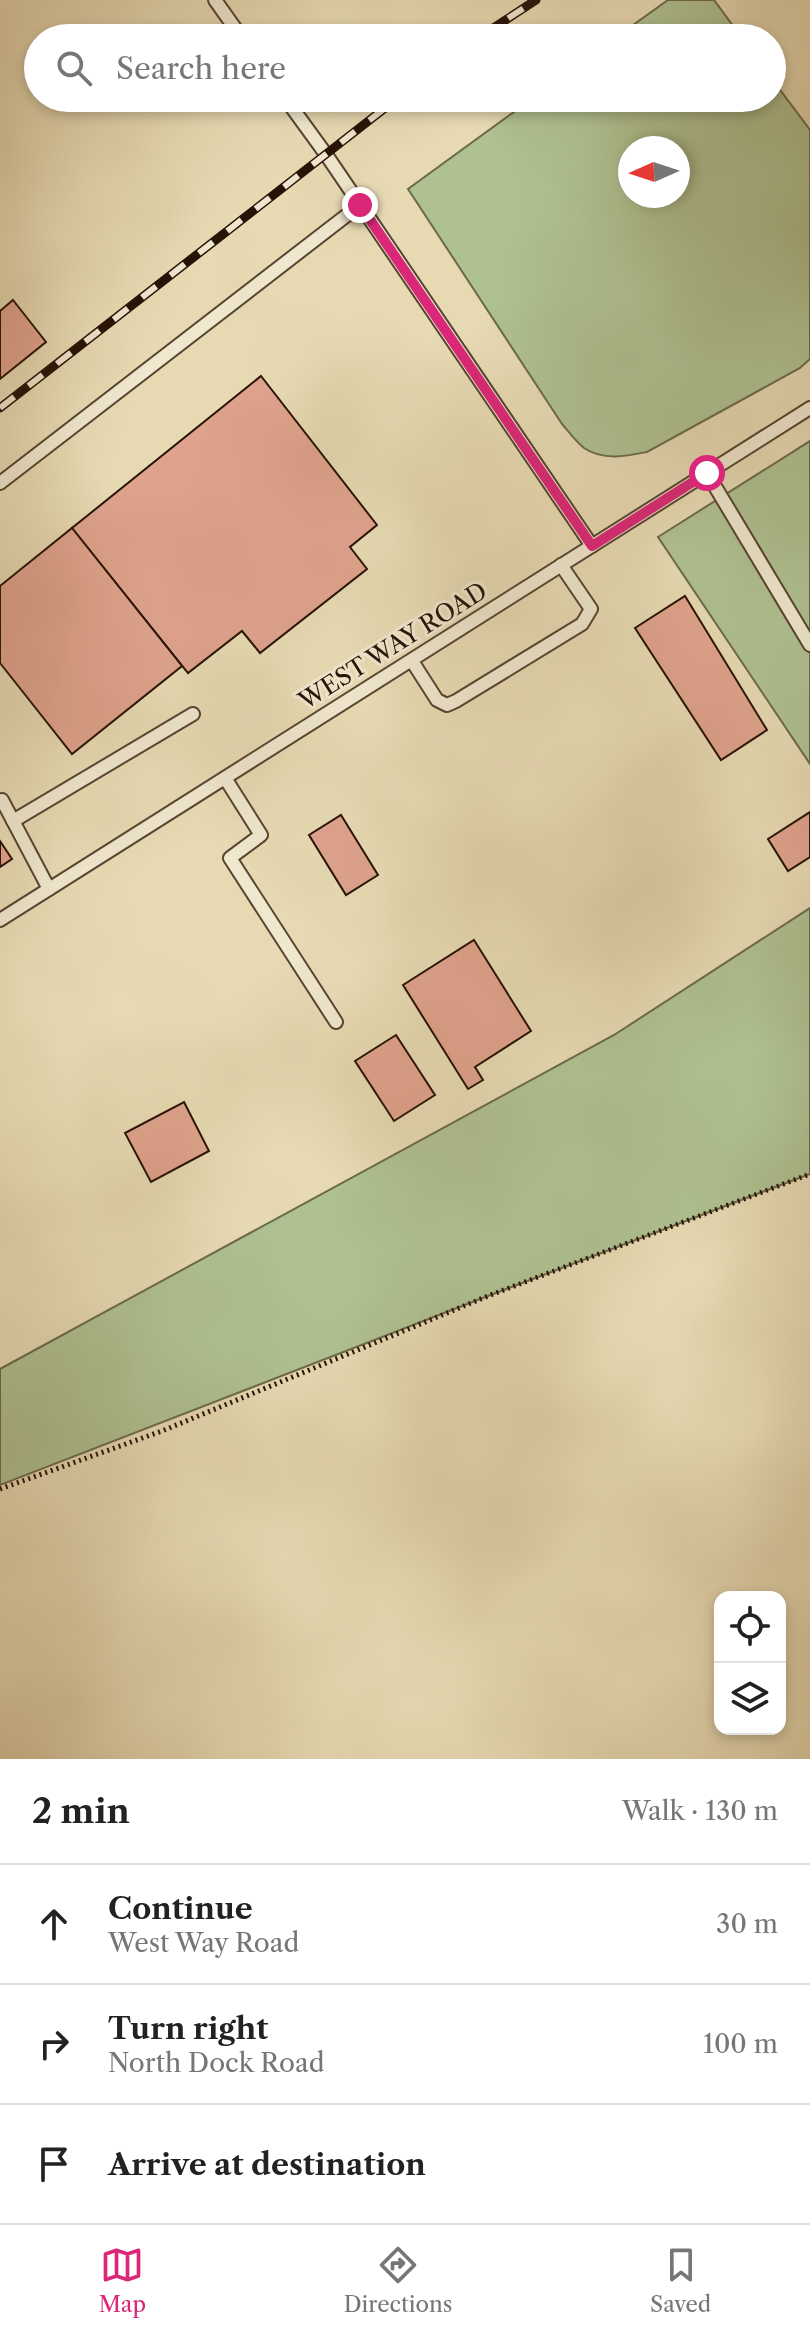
<!DOCTYPE html>
<html lang="en">
<head>
<meta charset="utf-8">
<style>
	body { margin:0; font-family:"Libre Caslon Text",serif; background:#f6f6f6; color:#222 }
	.controls { position:absolute; right:24px; bottom:24px; display:grid; overflow:hidden; border-radius:16px; box-shadow:0 4px 12px #0003 }
	.controls button { width:72px; height:72px; display:grid; place-items:center; padding:0; border:0; border-bottom:2px solid #e0e0e0; background:#fff; color:#222; font:40px sans-serif }
	.compass { position:absolute; left:618px; top:136px; width:72px; height:72px; border-radius:50%; background:#fff; box-shadow:0 4px 12px #0003; rotate:267deg }
	.stop { position:absolute; width:24px; height:24px; margin:-18px; border:6px solid #db2777; border-radius:50%; background:#fff }
	.stop.end { background:#db2777; border-color:#fff; box-shadow:0 2px 8px #0008 }
	.list { margin:0; padding:0; list-style:none }
	h2 { display:flex; justify-content:space-between; align-items:center; height:104px; margin:0; padding:0 32px; font-size:34px }
	h2 small { font-size:26px; font-weight:400; color:#767676 }
	.list li { display:grid; grid-template-columns:52px 1fr auto; gap:24px; align-items:center; box-sizing:border-box; height:120px; padding:0 32px; border-top:2px solid #e0e0e0 }
	.list b { display:block; font-size:30px; white-space:nowrap }
	.list p { margin:0; font-size:26px; white-space:nowrap; color:#767676 }
	.list em { font-size:26px; font-style:normal; color:#767676 }
	.icon { flex:none; width:44px; height:44px; fill:none; stroke:currentColor; stroke-width:2; stroke-linecap:round; stroke-linejoin:round }
	.map { position:relative; flex:none; width:810px; height:1759px; overflow:hidden }
	.search { position:absolute; background:#fff; box-shadow:0 4px 12px #0003; left:24px; right:24px; top:24px; height:88px; display:flex; align-items:center; gap:20px; box-sizing:border-box; padding:0 28px; border-radius:44px; color:#767676; font-size:30px }
	.sheet { height:464px; background:#fff }
	nav { display:flex; justify-content:space-around; align-items:center; box-sizing:border-box; height:112px; border-top:2px solid #e0e0e0; background:#fff; font-size:22px; color:#767676 }
	nav a { display:grid; justify-items:center; gap:4px }
	nav .on { color:#db2777 }
	.map>svg:first-child { display:block }
</style>
</head>
<body>
<div class="map">
<svg width="810" height="1759" viewBox="0 0 810 1759">
	<rect width="100%" height="100%" fill="#e7dab3"/>
	<filter id="stains"><feTurbulence type="fractalNoise" baseFrequency=".0025" numOctaves="4"/><feColorMatrix values="0 0 0 0 .2 0 0 0 0 .09 0 0 0 0 .02 0 0 0 .5 -.17"/></filter>
	<radialGradient id="worn" r=".72"><stop offset=".6" stop-color="#630" stop-opacity="0"/><stop offset="1" stop-color="#630" stop-opacity=".3"/></radialGradient>
	<!-- green -->
	<g fill="#afc191" stroke="#6b6a4c" stroke-width="2" fill-rule="evenodd">
		<path d="M668 0H714L742 38H615Z"/>
		<path d="M772 79 810 130V359L800 368 647 452C627 456 603 461 584 448 576 442 569 432 562 424L408 189 533 98H772ZM678 148V196H630V148Z"/>
		<path d="M810 441V764L658 537Z"/>
		<path d="M810 908V1174L488 1296 0 1485V1369L614 1035Z"/>
	</g>
	<!-- building -->
	<g fill="#dfa38d" stroke="#271206" stroke-width="2">
		<path d="M13 300 46 342 0 379V311Z"/>
		<path d="M261 376 377 525 350 547 367 569 260 653 242 631 188 673 72 528Z"/>
		<path d="M72 528 182 666 72 754 0 663V586Z"/>
		<path d="M685 596 767 730 721 760 635 628Z"/>
		<path d="M810 812V857L788 871 768 839Z"/>
		<path d="M341 815 378 875 346 895 309 835Z"/>
		<path d="M0 841 12 859 0 867Z"/>
		<path d="M474 940 531 1031 475 1067 483 1080 468 1089 403 985Z"/>
		<path d="M396 1035 435 1095 394 1121 355 1061Z"/>
		<path d="M184 1102 209 1151 151 1182 125 1133Z"/>
	</g>
	<g fill="none" stroke-linecap="round" stroke-linejoin="round">
		<!-- service casing -->
		<g stroke="#574431" stroke-width="16">
			<g id="service">
				<path d="M215 0 242 38"/>
				<path d="M285 98 325 153 592 546"/>
				<path d="M707 473 810 645"/>
				<path d="M0 483 360 205"/>
				<path d="M412 661 437 700 447 705 456 701 582 624 591 609 561 565"/>
				<path d="M225 778 261 835 230 858 336 1022"/>
				<path d="M2 800 49 889"/>
				<path d="M13 821 193 714"/>
				<path d="M0 920 810 408"/>
			</g>
		</g>
		<!-- path -->
		<path stroke="#271206" stroke-width="5" stroke-dasharray="2 4" stroke-linecap="butt" d="M0 1489 162 1431 488 1296 810 1174"/>
		<!-- service -->
		<use href="#service" stroke="#efe7ce" stroke-width="12"/>
		<!-- rail casing -->
		<g stroke="#271206" stroke-width="9">
			<g id="rail">
				<path d="M478 38 536 0"/>
				<path d="M0 408 398 98"/>
			</g>
		</g>
		<!-- rail -->
		<use href="#rail" stroke="#efe7ce" stroke-width="6" stroke-dasharray="18" stroke-linecap="butt"/>
	</g>
	<g fill="none" stroke-linecap="round" stroke-linejoin="round">
		<!-- route -->
		<path stroke="#db2777" stroke-width="10" d="M360 205 592 546 707 473"/>
	</g>
	<g text-anchor="middle" stroke-width="6" stroke-linejoin="round" paint-order="stroke">
		<!-- street labels -->
		<g font-size="24" fill="#271206" stroke="#efe7ce">
			<text transform="translate(393 646) rotate(-32)" y="8">WEST WAY ROAD</text>
		</g>
	</g>
	<rect width="100%" height="100%" filter="url(#stains)"/>
	<rect width="100%" height="100%" fill="url(#worn)"/>
</svg>
<div class="controls">
<button><svg class="icon" aria-label="locate" viewBox="0 0 24 24"><circle cx="12" cy="12" r="6"/><path d="M12 2v4M12 18v4M2 12h4M18 12h4"/></svg></button>
<button><svg class="icon" aria-label="layers" viewBox="0 0 24 24"><path d="M12 4l9 5-9 5-9-5zM3 14l9 5 9-5"/></svg></button>
</div>
<svg class="compass" viewBox="-18 -18 36 36"><path d="M0-13l5 13h-10z" fill="#e53935"/><path d="M0 13l5-13h-10z" fill="#767676"/></svg>
<div class="stop" style="left:707px;top:473px"></div>
<div class="stop end" style="left:360px;top:205px"></div>
<div class="search"><svg class="icon" aria-label="search" viewBox="0 0 24 24"><circle cx="10" cy="10" r="6"/><path d="M15 15l6 6"/></svg>Search here</div>
</div>
<section class="sheet">
<h2>2 min<small>Walk · 130 m</small></h2>
<ul class="list">
<li><svg class="icon" aria-label="ahead" viewBox="0 0 24 24"><path d="M12 20V5M6 11l6-6 6 6"/></svg><div><b>Continue</b><p>West Way Road</p></div><em>30 m</em></li>
<li><svg class="icon" aria-label="right" viewBox="0 0 24 24"><path d="M7 20v-9h11M14 6l5 5-5 5"/></svg><div><b>Turn right</b><p>North Dock Road</p></div><em>100 m</em></li>
<li><svg class="icon" aria-label="arrive" viewBox="0 0 24 24"><path d="M6 21V4h12l-3 4 3 4H6"/></svg><div><b>Arrive at destination</b></div></li>
</ul>
</section>
<nav>
<a class="on"><svg class="icon" aria-label="map" viewBox="0 0 24 24"><path d="M3 6l6-2 6 2 6-2v14l-6 2-6-2-6 2zM9 4v14M15 6v14"/></svg>Map</a>
<a><svg class="icon" aria-label="directions" viewBox="0 0 24 24"><path d="M12 3l9 9-9 9-9-9zM9 14v-3h6M13 9l2 2-2 2"/></svg>Directions</a>
<a><svg class="icon" aria-label="saved" viewBox="0 0 24 24"><path d="M7 4h10v16l-5-4-5 4z"/></svg>Saved</a>
</nav>
</body>
</html>
